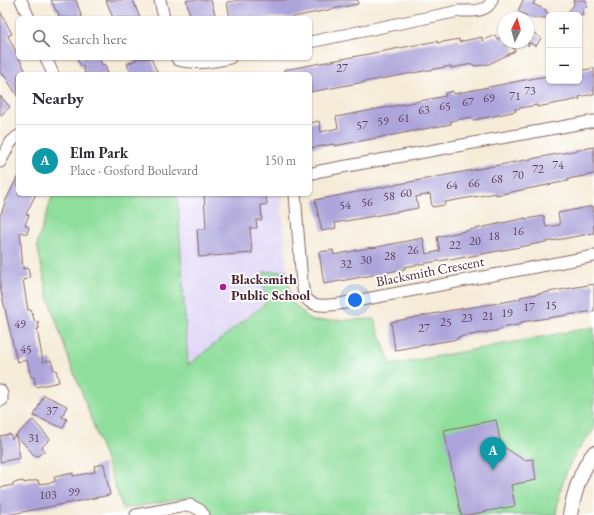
<!DOCTYPE html>
<html lang="en">
<head>
<meta charset="utf-8">
<style>
	body { margin:0; font-family:"EB Garamond",serif; background:#f2f2f3; color:#2b2b33 }
	.controls { position:absolute; right:12px; top:12px; display:grid; overflow:hidden; border-radius:6px; box-shadow:0 1px 3px #0004 }
	.controls button { width:36px; height:36px; display:grid; place-items:center; padding:0; border:0; border-bottom:1px solid #e1e1e2; background:#fff; color:#2b2b33; font:20px sans-serif }
	.compass { position:absolute; left:498px; top:12px; width:36px; height:36px; border-radius:50%; background:#fff; box-shadow:0 1px 3px #0004; rotate:6deg }
	.you { position:absolute; left:355px; top:300px; width:14px; height:14px; margin:-10px; border:3px solid #fff; border-radius:50%; background:#1a73e8; box-shadow:0 0 0 6px #1a73e833 }
	.badge { display:grid; place-items:center; width:26px; height:26px; border-radius:50%; background:#1a73e8; color:#fff; font-size:13px; font-weight:700 }
	.pin { position:absolute; translate:-50% -33px; filter:drop-shadow(0 1px 2px #0008) }
	.pin::after { content:''; position:absolute; top:21px; width:14px; height:12px; background:inherit; clip-path:polygon(0 0,100% 0,50% 100%) }
	.list { margin:0; padding:0; list-style:none }
	h2 { display:flex; justify-content:space-between; align-items:center; height:52px; margin:0; padding:0 16px; font-size:17px }
	h2 small { font-size:13px; font-weight:400; color:#7c7c81 }
	.list li { display:grid; grid-template-columns:26px 1fr auto; gap:12px; align-items:center; box-sizing:border-box; height:72px; padding:0 16px; border-top:1px solid #e1e1e2 }
	.list b { display:block; font-size:15px; white-space:nowrap }
	.list p { margin:0; font-size:13px; white-space:nowrap; color:#7c7c81 }
	.list em { font-size:13px; font-style:normal; color:#7c7c81 }
	.icon { flex:none; width:22px; height:22px; fill:none; stroke:currentColor; stroke-width:2; stroke-linecap:round; stroke-linejoin:round }
	.map { position:relative; flex:none; width:594px; height:515px; overflow:hidden }
	.search { position:absolute; background:#fff; box-shadow:0 1px 3px #0004; left:16px; top:16px; width:296px; height:44px; display:flex; align-items:center; gap:10px; box-sizing:border-box; padding:0 14px; border-radius:6px; color:#7c7c81; font-size:15px }
	.panel { position:absolute; background:#fff; box-shadow:0 1px 3px #0004; left:16px; top:72px; width:296px; height:124px; border-radius:6px }
	.map>svg:first-child { display:block }
</style>
</head>
<body>
<div class="map">
<svg width="594" height="515" viewBox="0 0 594 515">
	<rect width="100%" height="100%" fill="#fff"/>
	<filter id="ink" filterUnits="userSpaceOnUse"><feTurbulence type="fractalNoise" baseFrequency=".025" numOctaves="2"/><feDisplacementMap in="SourceGraphic" scale="8" xChannelSelector="R" yChannelSelector="G"/><feConvolveMatrix kernelMatrix="1 2 1 2 8 2 1 2 1" color-interpolation-filters="sRGB"/></filter>
	<filter id="wash" filterUnits="userSpaceOnUse"><feTurbulence type="fractalNoise" baseFrequency=".012" numOctaves="4" result="noise"/><feDisplacementMap in="SourceGraphic" scale="16" xChannelSelector="R" yChannelSelector="G"/><feGaussianBlur stdDeviation="0.9" result="paint"/><feColorMatrix in="noise" values="0 0 0 0 0 0 0 0 0 0 0 0 0 0 0 0 0 1.4 0 .05"/><feComposite in="paint" operator="in"/></filter>
	<g filter="url(#wash)">
		<rect width="100%" height="100%" fill="#f5ebd7"/>
		<!-- built -->
		<path fill="#dfd5f5" d="M177 194H281L287 271 263 272 266 302 187 366Z"/>
		<!-- green -->
		<path fill="#8fde9c" stroke="#6c7e64" d="M54 194H177L188 365 266 303 263 272 287 271 291 301 312 321 374 319 391 365 594 327V430C572 452 559 484 556 515H211C206 505 199 499 188 498L123 509 81 390 71 366 47 293 37 244 52 197Z"/>
		<g id="blocks">
			<!-- building -->
			<g fill="#aca4da">
				<path d="M51 0H76L82 18H60L57 10 56 11Z"/>
				<path d="M106 0H133L140 18H113Z"/>
				<path d="M186 0H211L216 18H191Z"/>
				<path d="M240 0H358V4L288 18H230L227 2Z"/>
				<path d="M523 0H535L533 4 546 10 545 12 552 15H549V18H532L521 13 518 11Z"/>
				<path d="M573 0H586L587 7 582 8 583 15H565L574 5Z"/>
				<path d="M0 11 12 34 8 36 27 74H18V97L4 75 2 76 0 71Z"/>
				<path d="M528 29 541 38 536 46 530 43 528 46Z"/>
				<path d="M495 35 497 39 504 36V42H510L515 51 489 64 474 66 473 64 451 68V66L310 92V74H284V70L437 41 438 43 459 39V42L482 37V41Z"/>
				<path d="M77 58H101L100 59 102 65 105 64 108 74H85L83 66 81 67Z"/>
				<path d="M135 58H151L158 74H131L127 64 136 60Z"/>
				<path d="M594 68V94L579 97 580 99 537 107V105L515 109 516 111 494 116 473 120 472 117 451 121V124L334 146V144L311 148 310 123 319 121 321 132 338 128 336 117 446 96 445 93 453 91V94L535 78 549 76V81H579V71Z"/>
				<path d="M0 96 10 107 0 116Z"/>
				<path d="M594 147V174L568 179V181L496 195V193L445 202V205L432 207 430 194 416 197 418 208 335 223 336 228 322 231 315 200Z"/>
				<path d="M18 176V194H36L26 214 29 215 25 225 29 227 27 234 20 232 23 269 28 268 30 278 23 280 28 310H31L35 322 38 321 39 329H37L43 362 51 360 54 370H56L59 382 36 387 34 377H31L27 360 17 362 0 287V216L6 200Z"/>
				<path d="M204 194H266L267 205H261L262 220H256L257 228H250L252 253 199 257 197 229H206Z"/>
				<path d="M593 206 594 233 450 260V259L404 267 405 269 324 284 319 252 333 250 334 255 372 247V248L423 238 426 254 440 251 437 237 526 218V219L544 216 546 227 560 225 558 213Z"/>
				<path d="M594 284V311L521 322 522 324 501 328V330L458 337V339L395 350 391 322 453 310 499 303 520 299V297Z"/>
				<path d="M44 395 67 406 62 417 67 419 63 428 34 416Z"/>
				<path d="M33 420 50 439 42 447 45 450 38 456 34 455 16 435Z"/>
				<path d="M496 420 501 445 524 460 533 459 536 480 511 485 515 506 467 515H461L444 430Z"/>
				<path d="M10 434 12 439 16 435 20 458 0 462V436Z"/>
				<path d="M104 464 110 495 7 515H0V488L13 485V483L23 481 24 483 38 480 39 484 54 482 55 480 54 477 73 473V476L95 472 94 466Z"/>
			</g>
		</g>
	</g>
	<g filter="url(#ink)">
		<use href="#blocks" fill-opacity="0" stroke="#866667" stroke-width="1"/>
		<g fill="none" stroke-linecap="round" stroke-linejoin="round">
			<!-- minor casing -->
			<g stroke="#866667" stroke-width="13">
				<g id="minor">
					<path d="M21 0 29 18"/>
					<path d="M160 0 164 18"/>
					<path d="M310 42 459 11C471 11 487 13 492 0"/>
					<path d="M46 58 53 74"/>
					<path d="M177 58 178 60C196 65 213 62 230 58"/>
					<path d="M0 162 11 142 18 136"/>
					<path d="M310 174 320 171 594 121"/>
					<path d="M295 194 302 283C303 287 303 292 305 296 312 313 347 302 361 300L594 256"/>
					<path d="M0 390 2 394V400L0 401"/>
					<path d="M136 515 190 505 200 510 204 515"/>
				</g>
			</g>
			<!-- tertiary casing -->
			<g stroke="#866667" stroke-width="16">
				<path id="tertiary" d="M570 515C574 493 580 471 594 453"/>
			</g>
			<!-- minor -->
			<use href="#minor" stroke="#fff" stroke-width="11"/>
			<!-- tertiary -->
			<use href="#tertiary" stroke="#fff" stroke-width="14"/>
		</g>
	</g>
	<!-- markers -->
	<circle fill="#b5179e" stroke="#fff" stroke-width="1.5" cx="223" cy="287" r="4"/>
	<g text-anchor="middle" stroke-width="3.5" stroke-linejoin="round" paint-order="stroke">
		<!-- number labels -->
		<g font-size="12" fill="#624057">
			<text x="342" y="72">27</text>
			<text x="530" y="95">73</text>
			<text x="515" y="100">71</text>
			<text x="489" y="102">69</text>
			<text x="468" y="106">67</text>
			<text x="445" y="110">65</text>
			<text x="424" y="114">63</text>
			<text x="404" y="122">61</text>
			<text x="383" y="125">59</text>
			<text x="362" y="129">57</text>
			<text x="558" y="169">74</text>
			<text x="538" y="173">72</text>
			<text x="518" y="179">70</text>
			<text x="497" y="183">68</text>
			<text x="474" y="187">66</text>
			<text x="452" y="189">64</text>
			<text x="406" y="197">60</text>
			<text x="389" y="200">58</text>
			<text x="367" y="206">56</text>
			<text x="345" y="209">54</text>
			<text x="518" y="235">16</text>
			<text x="494" y="240">18</text>
			<text x="475" y="245">20</text>
			<text x="455" y="249">22</text>
			<text x="413" y="254">26</text>
			<text x="390" y="260">28</text>
			<text x="366" y="264">30</text>
			<text x="346" y="268">32</text>
			<text x="551" y="309">15</text>
			<text x="529" y="311">17</text>
			<text x="507" y="317">19</text>
			<text x="488" y="320">21</text>
			<text x="467" y="322">23</text>
			<text x="446" y="326">25</text>
			<text x="20" y="328">49</text>
			<text x="424" y="332">27</text>
			<text x="26" y="353">45</text>
			<text x="52" y="415">37</text>
			<text x="34" y="442">31</text>
			<text x="74" y="496">99</text>
			<text x="48" y="499">103</text>
		</g>
		<!-- street labels -->
		<g font-size="14" fill="#4a1f2b" stroke="#fff">
			<text transform="translate(430 271) rotate(-11)" y="5">Blacksmith Crescent</text>
		</g>
		<!-- poi labels -->
		<g font-size="14" font-weight="bold" fill="#4a1f2b" stroke="#fff" text-anchor="start">
			<text x="231" y="284">Blacksmith<tspan x="231" dy="16">Public School</tspan></text>
		</g>
	</g>
</svg>
<div class="controls">
<button>+</button>
<button>−</button>
</div>
<svg class="compass" viewBox="-18 -18 36 36"><path d="M0-13l5 13h-10z" fill="#e53935"/><path d="M0 13l5-13h-10z" fill="#7c7c81"/></svg>
<div class="you"></div>
<div class="pin badge" style="left:493px;top:470px;background:#0f9aa8">A</div>
<div class="search"><svg class="icon" aria-label="search" viewBox="0 0 24 24"><circle cx="10" cy="10" r="6"/><path d="M15 15l6 6"/></svg>Search here</div>
<section class="panel">
<h2>Nearby<small></small></h2>
<ul class="list">
<li><span class="badge" style="background:#0f9aa8">A</span><div><b>Elm Park</b><p>Place · Gosford Boulevard</p></div><em>150 m</em></li>
</ul>
</section>
</div>
</body>
</html>
